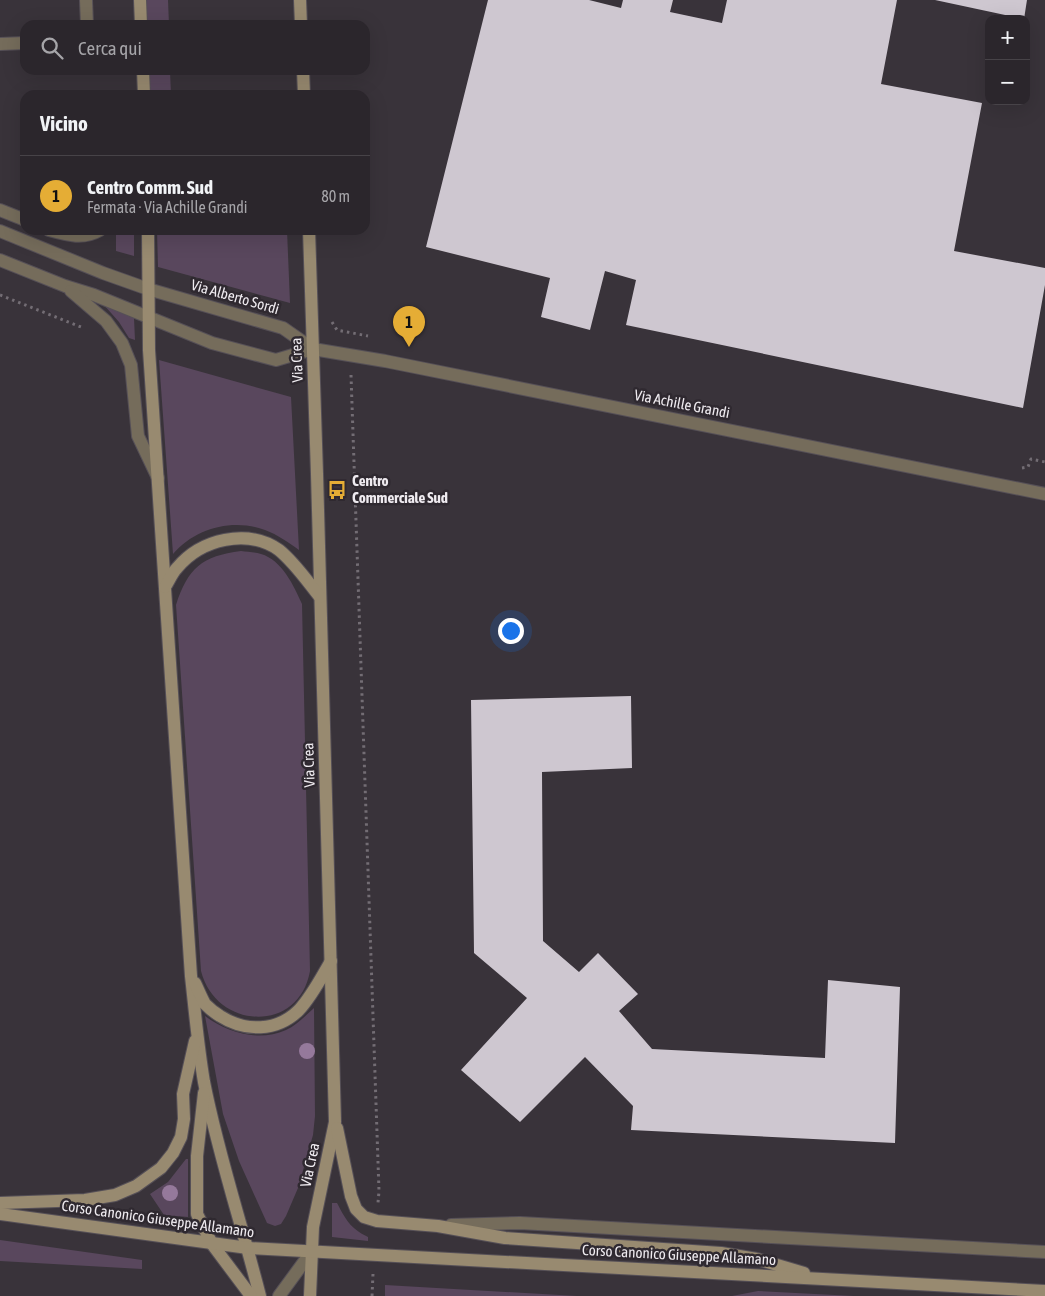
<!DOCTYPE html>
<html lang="it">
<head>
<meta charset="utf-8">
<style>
	body { margin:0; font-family:"Asap Condensed",sans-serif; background:#373238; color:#f1f3f6 }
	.controls { position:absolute; right:15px; top:15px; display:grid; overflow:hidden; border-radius:10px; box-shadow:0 5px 20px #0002 }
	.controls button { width:45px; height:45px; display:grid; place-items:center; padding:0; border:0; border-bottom:1px solid #474348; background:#2b262c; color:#f1f3f6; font:25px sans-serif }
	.you { position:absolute; left:510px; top:630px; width:18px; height:18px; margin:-12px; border:4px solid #fff; border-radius:50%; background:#1a73e8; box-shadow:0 0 0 8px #1a73e833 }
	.badge { display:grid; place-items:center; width:32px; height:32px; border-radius:50%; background:#e5ad35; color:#111; font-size:16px; font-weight:700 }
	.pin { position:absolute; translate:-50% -41px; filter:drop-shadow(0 1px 2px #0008) }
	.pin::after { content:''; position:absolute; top:26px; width:18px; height:15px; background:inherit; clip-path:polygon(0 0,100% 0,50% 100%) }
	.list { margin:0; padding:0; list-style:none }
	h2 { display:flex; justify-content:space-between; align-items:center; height:65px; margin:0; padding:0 20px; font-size:21px }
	h2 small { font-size:16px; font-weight:400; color:#a6a5a9 }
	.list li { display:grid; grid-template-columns:32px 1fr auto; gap:15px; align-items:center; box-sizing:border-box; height:80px; padding:0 20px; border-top:1px solid #474348 }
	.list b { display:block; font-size:19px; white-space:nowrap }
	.list p { margin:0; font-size:16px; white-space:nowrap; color:#a6a5a9 }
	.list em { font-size:16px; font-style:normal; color:#a6a5a9 }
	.icon { flex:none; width:28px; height:28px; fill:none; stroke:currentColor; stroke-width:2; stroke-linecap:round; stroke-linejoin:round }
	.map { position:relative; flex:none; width:1045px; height:1296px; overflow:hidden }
	.search { position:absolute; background:#2b262c; box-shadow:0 5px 20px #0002; left:20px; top:20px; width:350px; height:55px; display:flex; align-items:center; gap:12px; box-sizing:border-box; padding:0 18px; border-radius:15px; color:#a6a5a9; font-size:19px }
	.panel { position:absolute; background:#2b262c; box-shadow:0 5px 20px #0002; left:20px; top:90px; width:350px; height:145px; border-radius:15px }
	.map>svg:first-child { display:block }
</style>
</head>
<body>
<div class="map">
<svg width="1045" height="1296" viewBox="0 0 1045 1296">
	<rect width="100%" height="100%" fill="#39333a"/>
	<!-- green -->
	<g fill="#59475d">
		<path d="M146 0H168L169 25H147Z"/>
		<path d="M147 70H170L171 95H148Z"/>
		<path d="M116 230H134V256L116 251Z"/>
		<path d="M157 230H287L290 303 158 267Z"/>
		<path d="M104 305 134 318 135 340 129 338 119 322Z"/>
		<path d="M159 360 291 397 299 550C288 542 278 535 265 530 233 518 195 528 173 554Z"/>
		<path d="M241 551C247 552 254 552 261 554 282 560 294 586 302 604L310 971C299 1034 216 1030 201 971L176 605C188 568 202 556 241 551Z"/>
		<path d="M314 1008 315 1116 313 1135 298 1188 286 1216 281 1224 275 1226 267 1223 239 1161 223 1114 205 1016C228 1033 259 1042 286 1030 297 1025 305 1016 314 1008Z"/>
		<path d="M186 1159H188V1217L164 1215 150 1194 168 1182Z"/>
		<path d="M332 1203H337C346 1220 350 1228 368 1237V1241L332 1237Z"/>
		<path d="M0 1240 142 1260V1269L0 1261Z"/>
		<path d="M385 1285 577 1296H385Z"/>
		<path d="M758 1291 854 1296H732Z"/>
	</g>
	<!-- building -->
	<g fill="#cec7d0">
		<path d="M488 0H589L621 8 623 0H673L670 12 722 23 727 0H897L881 84 982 103 954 251 1045 268V285L1023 408 626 325 636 280 605 271 590 330 541 317 550 278 426 247Z"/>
		<path d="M935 0H1027L1024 19Z"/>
		<path d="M631 696 632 768 542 772 543 941 579 972 598 953 638 994 619 1011 652 1049 825 1058 828 980 900 987 895 1143 631 1130 633 1106 585 1057 520 1122 461 1070 527 998 474 953 471 700Z"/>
	</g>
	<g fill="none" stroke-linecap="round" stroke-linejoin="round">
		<!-- lane casing -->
		<g stroke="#565057" stroke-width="14">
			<g id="lane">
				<path d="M86 0 87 25"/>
				<path d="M0 44 25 43"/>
				<path d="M451 1225 520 1223 1045 1252"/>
			</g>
		</g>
		<!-- street casing -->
		<g stroke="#565057" stroke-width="14">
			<g id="street">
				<path d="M0 210 25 220"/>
				<path d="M49 230C67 235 83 240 100 230"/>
				<path d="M0 231 103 273 148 289 283 328 313 349"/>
				<path d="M0 260 65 286 94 295 212 343 276 360 313 349 385 361 1045 494"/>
				<path d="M71 291 106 321 122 343 131 365 138 436 158 478"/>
				<path d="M279 1296 312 1251"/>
			</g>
		</g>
		<!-- secondary casing -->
		<g stroke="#565057" stroke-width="14">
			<g id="secondary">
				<path d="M140 0 141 25"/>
				<path d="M300 0 301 25"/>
				<path d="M143 70 144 95"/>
				<path d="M303 70 304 95"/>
				<path d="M148 230 149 350 191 976C195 1012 198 1047 204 1082 218 1154 242 1225 260 1296"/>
				<path d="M309 230 317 474 335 1122 313 1227 310 1296"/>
				<path d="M165 587C169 581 172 573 177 568 201 539 247 528 279 550 295 563 307 581 320 597"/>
				<path d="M195 983C198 989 201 997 205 1004 209 1008 215 1013 220 1016 245 1032 277 1032 299 1010 312 996 321 978 331 961"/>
				<path d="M204 1093 197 1156V1214L212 1244 251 1296"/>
				<path d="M337 1128 351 1196 356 1209 364 1217 377 1221 438 1226 505 1238 721 1253 757 1259 804 1273"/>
				<path d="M0 1203 85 1200 115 1195 136 1186 161 1168 173 1153 181 1137 184 1119 183 1094 195 1041"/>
				<path d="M0 1214 248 1248 1045 1291"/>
			</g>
		</g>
		<!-- path -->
		<g stroke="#736d74" stroke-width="3" stroke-dasharray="2.5 4" stroke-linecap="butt">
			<path d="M0 295 81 327"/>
			<path d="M332 322 337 330 368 336"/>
			<path d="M351 375 379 1191 378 1203"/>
			<path d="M1022 468 1028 467 1031 459 1045 462"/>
			<path d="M372 1296 373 1274"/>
		</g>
		<!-- lane -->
		<use href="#lane" stroke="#756c5b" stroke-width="12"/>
		<!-- street -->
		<use href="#street" stroke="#756c5b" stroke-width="12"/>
		<!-- secondary -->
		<use href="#secondary" stroke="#988a70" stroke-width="12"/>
	</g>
	<!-- trees -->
	<g fill="#95799b">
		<circle cx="307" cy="1051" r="8"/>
		<circle cx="170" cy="1193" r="8"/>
	</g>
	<!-- icons -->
	<defs>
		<g id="bus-bare" transform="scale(1.5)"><path d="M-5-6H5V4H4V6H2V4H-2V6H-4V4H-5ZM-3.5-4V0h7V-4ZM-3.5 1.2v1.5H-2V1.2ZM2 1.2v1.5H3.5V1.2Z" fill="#e5ad35" stroke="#2f2930" stroke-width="2.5" paint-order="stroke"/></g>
	</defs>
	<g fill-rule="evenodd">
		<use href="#bus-bare" x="337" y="490"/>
	</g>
	<g text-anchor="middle" stroke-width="5" stroke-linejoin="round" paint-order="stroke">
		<!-- street labels -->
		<g font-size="15" fill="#efebf0" stroke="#2f2930">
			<text transform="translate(235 297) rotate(16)" y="5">Via Alberto Sordi</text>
			<text transform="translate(297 360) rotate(-92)" y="5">Via Crea</text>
			<text transform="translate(682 404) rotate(11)" y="5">Via Achille Grandi</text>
			<text transform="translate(309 765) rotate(-92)" y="5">Via Crea</text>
			<text transform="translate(310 1165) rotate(-78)" y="5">Via Crea</text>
			<text transform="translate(158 1219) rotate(8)" y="5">Corso Canonico Giuseppe Allamano</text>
			<text transform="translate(679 1255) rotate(3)" y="5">Corso Canonico Giuseppe Allamano</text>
		</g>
		<!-- poi labels -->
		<g font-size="15" font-weight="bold" fill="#efebf0" stroke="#2f2930" text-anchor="start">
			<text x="352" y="486">Centro<tspan x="352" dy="17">Commerciale Sud</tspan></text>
		</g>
	</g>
</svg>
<div class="controls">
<button>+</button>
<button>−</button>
</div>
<div class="you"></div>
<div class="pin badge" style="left:409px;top:347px">1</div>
<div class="search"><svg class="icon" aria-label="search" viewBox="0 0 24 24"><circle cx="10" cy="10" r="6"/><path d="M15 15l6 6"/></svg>Cerca qui</div>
<section class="panel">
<h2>Vicino<small></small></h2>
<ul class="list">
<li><span class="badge">1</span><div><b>Centro Comm. Sud</b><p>Fermata · Via Achille Grandi</p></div><em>80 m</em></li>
</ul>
</section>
</div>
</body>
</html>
